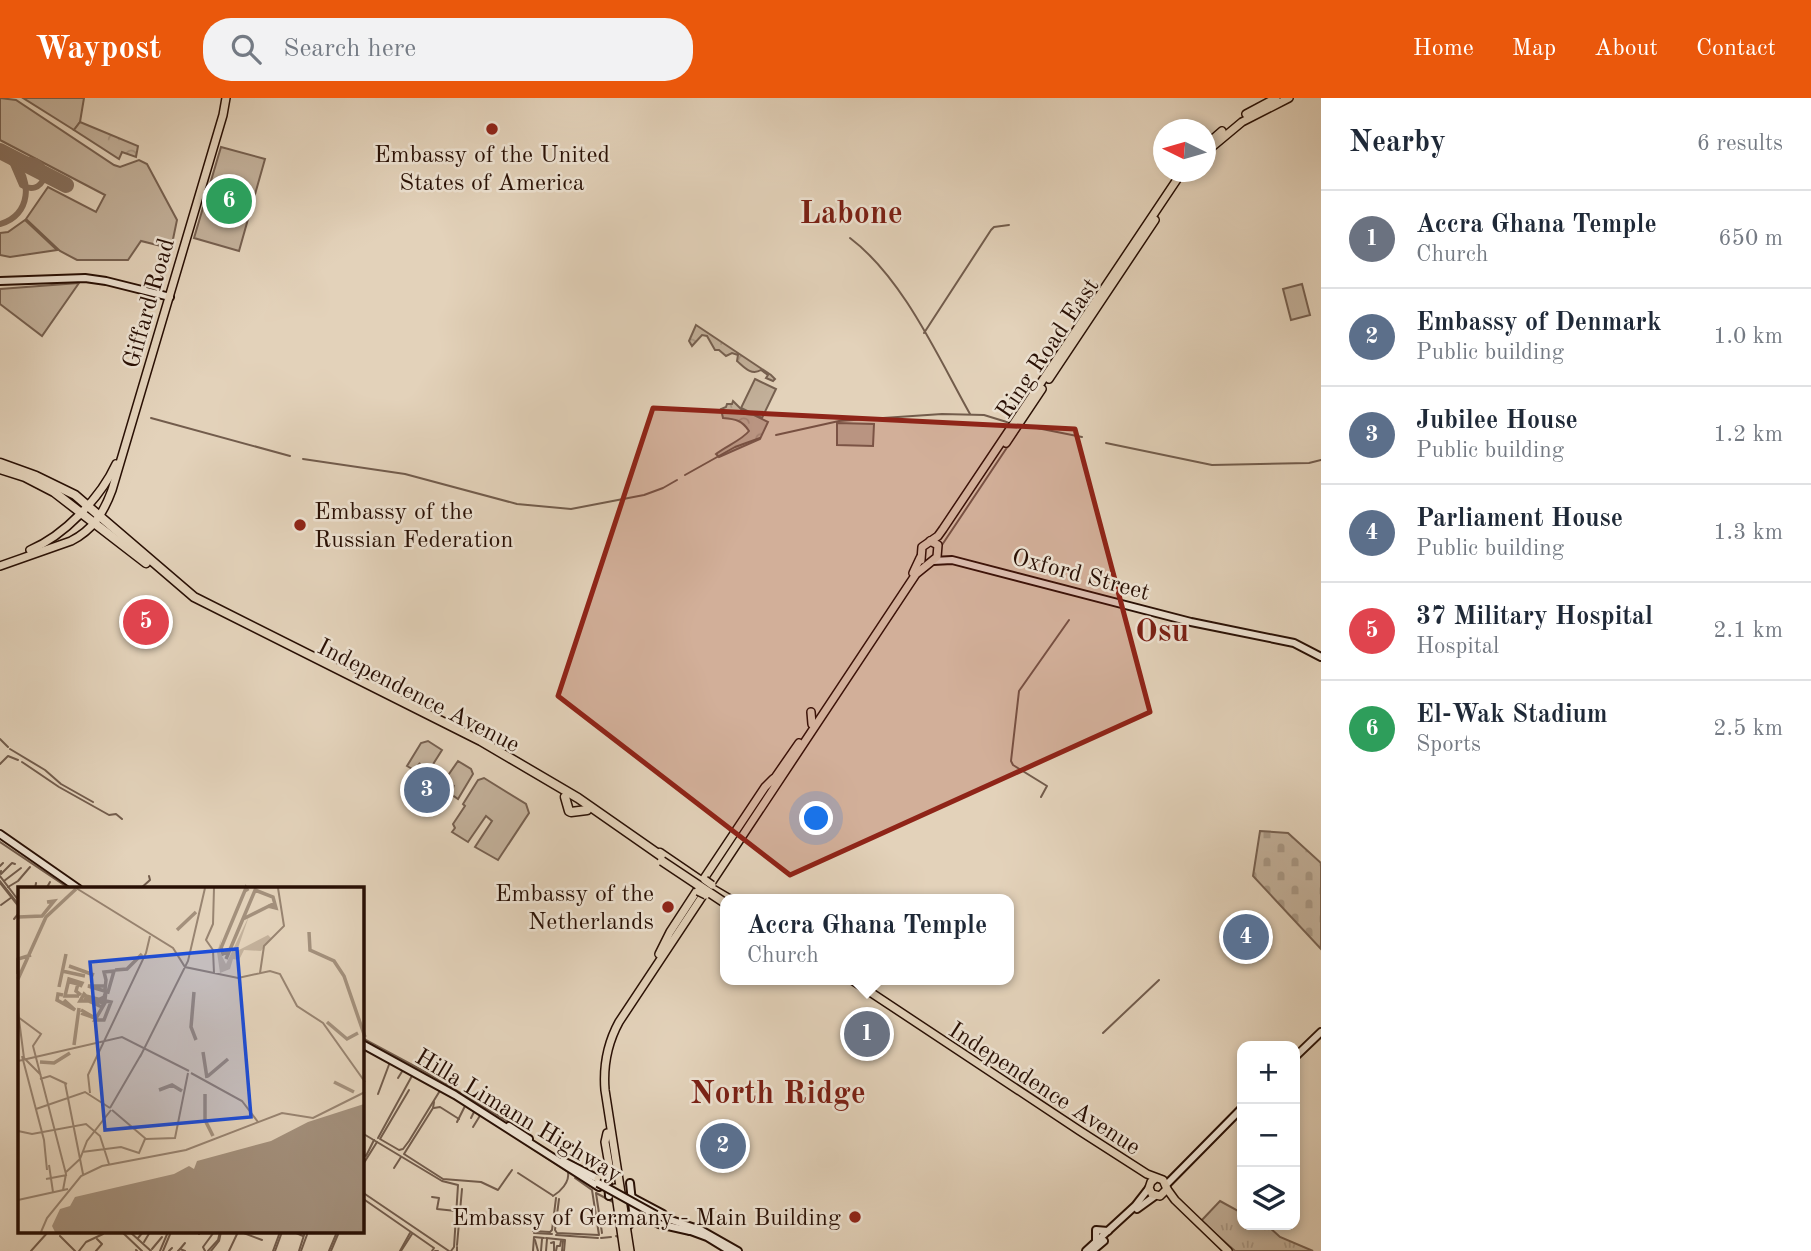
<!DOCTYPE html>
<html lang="en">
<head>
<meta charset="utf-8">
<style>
	body { margin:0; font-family:"Old Standard TT",serif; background:#f2f2f3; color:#1f2937 }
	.controls { position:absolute; right:21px; bottom:21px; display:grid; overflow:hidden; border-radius:14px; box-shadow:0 4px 10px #0003 }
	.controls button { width:63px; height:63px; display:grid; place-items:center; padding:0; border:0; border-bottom:2px solid #e0e1e3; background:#fff; color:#1f2937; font:35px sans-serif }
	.compass { position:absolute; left:1153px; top:21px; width:63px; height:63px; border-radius:50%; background:#fff; box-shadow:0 4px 10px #0003; rotate:275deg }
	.you { position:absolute; left:817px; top:721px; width:24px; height:24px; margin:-18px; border:5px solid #fff; border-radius:50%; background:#1a73e8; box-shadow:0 0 0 10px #1a73e833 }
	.badge { display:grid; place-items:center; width:46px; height:46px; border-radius:50%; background:#ea580c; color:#fff; font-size:23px; font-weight:700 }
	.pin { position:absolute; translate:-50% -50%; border:4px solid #fff; box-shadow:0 2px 7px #0006 }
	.popup { position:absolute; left:720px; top:796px; width:294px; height:91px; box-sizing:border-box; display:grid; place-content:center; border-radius:14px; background:#fff; filter:drop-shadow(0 2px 5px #0005); font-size:23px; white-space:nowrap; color:#747a83 }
	.popup b { font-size:26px; color:#1f2937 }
	.popup::after { content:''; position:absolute; left:50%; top:100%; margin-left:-14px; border:14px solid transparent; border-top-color:#fff }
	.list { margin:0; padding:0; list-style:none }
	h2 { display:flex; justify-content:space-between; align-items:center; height:91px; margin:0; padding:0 28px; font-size:30px }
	h2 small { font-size:23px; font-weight:400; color:#747a83 }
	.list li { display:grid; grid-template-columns:46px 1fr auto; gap:21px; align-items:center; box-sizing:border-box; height:98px; padding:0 28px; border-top:2px solid #e0e1e3 }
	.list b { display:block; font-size:26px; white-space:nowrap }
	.list p { margin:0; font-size:23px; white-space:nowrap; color:#747a83 }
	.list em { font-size:23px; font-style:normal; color:#747a83 }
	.icon { flex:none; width:38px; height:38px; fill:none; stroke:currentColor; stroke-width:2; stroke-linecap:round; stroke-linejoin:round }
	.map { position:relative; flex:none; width:1321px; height:1153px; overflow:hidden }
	header { display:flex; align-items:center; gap:42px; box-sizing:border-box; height:98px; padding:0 35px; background:#ea580c; color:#fff }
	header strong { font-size:33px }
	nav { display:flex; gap:38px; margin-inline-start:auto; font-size:24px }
	.search { width:490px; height:63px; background:#f2f2f3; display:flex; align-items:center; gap:18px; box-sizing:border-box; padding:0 24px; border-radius:28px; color:#747a83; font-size:26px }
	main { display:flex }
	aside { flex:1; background:#fff }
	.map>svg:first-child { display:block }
</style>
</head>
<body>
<header>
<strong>Waypost</strong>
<div class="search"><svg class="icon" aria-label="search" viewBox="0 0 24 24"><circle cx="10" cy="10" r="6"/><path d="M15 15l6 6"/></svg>Search here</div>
<nav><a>Home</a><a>Map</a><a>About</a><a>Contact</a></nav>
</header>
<main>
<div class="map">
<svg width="1321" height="1153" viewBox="0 0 1321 1153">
	<defs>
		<pattern id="forest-crowns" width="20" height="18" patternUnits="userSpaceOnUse" patternTransform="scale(1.75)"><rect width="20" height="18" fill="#c3b19b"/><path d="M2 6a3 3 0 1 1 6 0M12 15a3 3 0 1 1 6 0" fill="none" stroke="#a89784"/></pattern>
		<pattern id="cemetery-stones" width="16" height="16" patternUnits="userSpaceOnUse" patternTransform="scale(1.75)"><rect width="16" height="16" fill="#c3b19b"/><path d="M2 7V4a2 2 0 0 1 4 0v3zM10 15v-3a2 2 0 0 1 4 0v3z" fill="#a89784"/></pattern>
		<pattern id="park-tufts" width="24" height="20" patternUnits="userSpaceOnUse" patternTransform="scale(1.75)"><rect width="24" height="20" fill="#c3b19b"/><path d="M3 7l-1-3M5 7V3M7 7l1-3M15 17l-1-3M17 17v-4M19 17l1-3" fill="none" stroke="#a89784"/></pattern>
	</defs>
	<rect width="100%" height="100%" fill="#e3d2ba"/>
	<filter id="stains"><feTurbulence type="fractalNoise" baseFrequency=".00286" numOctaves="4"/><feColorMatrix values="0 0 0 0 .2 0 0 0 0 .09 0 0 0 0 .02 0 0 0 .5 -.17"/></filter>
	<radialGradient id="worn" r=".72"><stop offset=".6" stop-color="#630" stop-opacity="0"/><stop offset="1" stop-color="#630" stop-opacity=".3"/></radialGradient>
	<!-- green -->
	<g fill="#c3b19b" stroke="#766050" stroke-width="2">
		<path d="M0 0 16 2 114 67 120 69 139 62 147 66 177 122 172 146 165 149 141 143 128 162H77L60 153 26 121 48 89 96 114 105 97 0 42Z"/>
		<path d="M23 0H84L80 24 74 32Z"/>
		<path d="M221 49 265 61 239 153 194 140Z"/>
		<path d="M25 122 57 152 10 159 0 157V135L8 134Z"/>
		<path d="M79 185 42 238 0 206V191Z"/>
		<path d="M1302 186 1310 217 1291 222 1283 191Z"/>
		<path d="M755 281 776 291 762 320 741 310Z"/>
		<path d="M837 325 874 326 873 348 837 347Z"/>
		<path d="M428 643 442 652 425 679 417 674 420 665 414 672 407 668 421 645Z"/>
		<path d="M458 663 471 671 473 676 458 701 451 696 454 687 448 694 440 689Z"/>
		<path d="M484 680 526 706 529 715 498 762 475 749 492 723 486 718 468 744 452 734 455 730 453 726 465 708 463 706 478 682Z"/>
	</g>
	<!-- forest -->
	<g fill="url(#forest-crowns)" stroke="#766050" stroke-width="2">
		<path d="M80 24 138 48 136 59 122 54 119 61 74 32Z"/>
		<path d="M696 227 771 277 775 281 773 283 766 280 768 277 761 272C751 278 744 269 737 263L738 257 732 255 726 258 719 252H715L707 238 702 237 692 248 689 243Z"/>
		<path d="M733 303 746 316 754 317 768 324 760 341 719 359 716 356C726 348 742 342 749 333 742 322 735 321 723 320L721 311 726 309 727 306H732Z"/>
	</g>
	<!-- cemetery -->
	<path fill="url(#cemetery-stones)" stroke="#766050" stroke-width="2" d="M1260 733 1288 735 1321 765V851L1253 778Z"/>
	<!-- park -->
	<path fill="url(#park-tufts)" stroke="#766050" stroke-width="2" d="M1220 1103 1242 1115V1127H1267L1280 1139 1313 1153H1235L1201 1123Z"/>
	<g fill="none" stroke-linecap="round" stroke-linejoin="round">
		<!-- stream -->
		<g stroke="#725c4c" stroke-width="2">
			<path d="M850 140C903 180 938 259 970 316"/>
			<path d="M924 235 991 132 994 129 1009 127"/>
			<path d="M151 320 290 358"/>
			<path d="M776 337 839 323 942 316 984 317 1010 325"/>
			<path d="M1106 345 1212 367 1309 365 1321 362"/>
			<path d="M303 361 405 376 517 406 571 411 644 397 663 390 677 382"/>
			<path d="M685 377 735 349 760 340"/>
			<path d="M942 447 1022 327 1082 339"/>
			<path d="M907 495 920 477"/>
			<path d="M890 522 904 500"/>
			<path d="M0 641 8 649"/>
			<path d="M10 651 45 672 61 686 93 704"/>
			<path d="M22 664 59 689 109 717 116 716 122 721"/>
			<path d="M0 666 8 658 18 662"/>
			<path d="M1041 699 1047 688 1013 667 1011 663 1019 593 1069 522"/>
			<path d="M0 744 70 791"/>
			<path d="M0 768 3 765"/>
			<path d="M0 775 1 773"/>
			<path d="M1 776 12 765 15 766"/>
			<path d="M0 778 19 803"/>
			<path d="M0 783 19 807"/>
			<path d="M4 783 21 770"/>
			<path d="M0 785 19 809"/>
			<path d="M79 787 84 791"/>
			<path d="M8 789 18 783 30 769"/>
			<path d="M35 791 36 785"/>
			<path d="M46 791 50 784"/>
			<path d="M140 791 150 782 149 778"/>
			<path d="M1 807 12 799"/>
			<path d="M14 821 19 815"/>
			<path d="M1103 935 1159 882"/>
			<path d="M362 940 431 977 512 1026"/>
			<path d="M398 980 403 972"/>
			<path d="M409 992 380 1041 399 1052 403 1051 409 1043 441 991"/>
			<path d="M378 996 390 964"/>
			<path d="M434 1004 433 1010 404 1056 443 1081 481 1084 498 1092 512 1072"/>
			<path d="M434 1010 440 1009 459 1021"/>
			<path d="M471 1020 475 1012"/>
			<path d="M457 1024 465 1008"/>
			<path d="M473 1029 481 1016"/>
			<path d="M362 1035 442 1083 458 1087 454 1149 451 1153"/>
			<path d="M378 1040 413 976"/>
			<path d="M519 1042 568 1074C570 1084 560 1094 553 1098"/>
			<path d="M362 1055 366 1058 374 1042"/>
			<path d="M362 1068 377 1044"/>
			<path d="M394 1070 401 1059"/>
			<path d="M518 1075 552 1097"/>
			<path d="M362 1094 449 1153"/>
			<path d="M432 1099 439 1100 437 1111 456 1113"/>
			<path d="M362 1100 434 1150 432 1153"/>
			<path d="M559 1101 555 1132 557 1135 599 1137 592 1092 575 1080"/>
			<path d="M533 1133 550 1134 552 1132 556 1100"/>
			<path d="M122 1134 142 1153"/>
			<path d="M130 1134 151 1153"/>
			<path d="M241 1134 262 1142"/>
			<path d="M294 1134 303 1138"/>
			<path d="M534 1135 552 1136"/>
			<path d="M602 1135 596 1095 613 1104"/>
			<path d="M199 1136 200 1134"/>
			<path d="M556 1137 598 1140"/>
			<path d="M60 1138 75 1153"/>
			<path d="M616 1138 618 1139"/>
			<path d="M138 1140 143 1134"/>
			<path d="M546 1140 565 1142 564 1153"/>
			<path d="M601 1140 611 1139"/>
			<path d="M535 1142 538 1153"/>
			<path d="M144 1144 150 1134"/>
			<path d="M551 1145 554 1144V1153"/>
			<path d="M457 1147 462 1091"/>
			<path d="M457 1149V1153"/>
			<path d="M152 1151 162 1139"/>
			<path d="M180 1151 185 1145"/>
			<path d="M136 1152 137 1153"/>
			<path d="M31 1153 48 1134"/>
			<path d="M79 1153 86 1144 103 1136"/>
			<path d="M96 1153 102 1146 97 1141"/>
			<path d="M160 1153 168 1134"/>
			<path d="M163 1153 171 1134"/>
			<path d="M169 1153 172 1150"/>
			<path d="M178 1153 180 1151 185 1153"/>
			<path d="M205 1153 203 1149 214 1134"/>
			<path d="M208 1153 218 1142 220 1134"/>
			<path d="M211 1153 219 1143 221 1134"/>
			<path d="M229 1153 238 1134"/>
			<path d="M273 1153 280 1134"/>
			<path d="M275 1153 282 1134"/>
			<path d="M299 1153 305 1134"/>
			<path d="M301 1153 308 1134"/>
			<path d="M329 1153 337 1134"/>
			<path d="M331 1153 339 1134"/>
			<path d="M400 1153 410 1135"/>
			<path d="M401 1153 412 1136"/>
			<path d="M435 1153H438"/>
			<path d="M533 1153 534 1139 544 1140"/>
			<path d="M541 1153 542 1141"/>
			<path d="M546 1153 547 1141"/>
			<path d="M556 1153 557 1148H560L561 1143"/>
			<path d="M562 1153 563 1143"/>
		</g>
		<!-- taxiway -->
		<g stroke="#86705f" stroke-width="6">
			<path d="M0 53 13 66 22 87C31 93 40 90 44 80L42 68 36 63 15 60"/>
			<path d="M0 126C31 118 33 81 12 61"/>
		</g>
		<!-- runway -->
		<path stroke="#86705f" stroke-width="16" d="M0 53 66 87"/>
		<!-- secondary casing -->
		<g stroke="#280f04" stroke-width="10">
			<g id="secondary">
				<path d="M0 183 85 180 106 183 170 199"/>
				<path d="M933 463 952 462 1191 524 1294 545 1321 559"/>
				<path d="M0 736 79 791"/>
				<path d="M362 946 455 997 599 1089"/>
				<path d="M1295 959 1321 934"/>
				<path d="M509 1028 529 1041"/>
				<path d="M563 1063 608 1086 609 1098"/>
				<path d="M630 1085 633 1113 659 1126 690 1133"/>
				<path d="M1166 1087 1242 1010"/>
				<path d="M631 1099 663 1116"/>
				<path d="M1137 1111 1155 1098"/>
				<path d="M656 1117 701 1132 738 1153"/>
				<path d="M629 1127 634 1120 640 1118"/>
				<path d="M688 1132 707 1139 730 1153"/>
				<path d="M1096 1143V1132L1108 1133"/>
				<path d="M1086 1153 1135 1108 1149 1090"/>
				<path d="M1092 1153 1104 1143"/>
			</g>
		</g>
		<!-- primary casing -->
		<g stroke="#280f04" stroke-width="10">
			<g id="primary">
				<path d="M1246 16 1276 0"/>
				<path d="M1206 47 1222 33"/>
				<path d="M1206 54 1242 24 1289 0"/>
				<path d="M1049 281 1155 122"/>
				<path d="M1006 345 1042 291"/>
				<path d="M30 452C64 438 101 399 116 366"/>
				<path d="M921 462 922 449 938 438 943 431 1182 74"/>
				<path d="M0 468 71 443C93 432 104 414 112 392L223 17 226 0"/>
				<path d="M913 475 920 460"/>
				<path d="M811 614 812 626"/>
				<path d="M772 684 799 645"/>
				<path d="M703 782 765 689 773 681"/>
				<path d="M713 791 730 801"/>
				<path d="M659 856 670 834 698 791"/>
				<path d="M852 882 1080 1033 1147 1076 1163 1082 1167 1091 1160 1098 1152 1096 1149 1090 1151 1084 1156 1080"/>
				<path d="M598 1081 607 1079 610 1073 605 1044 607 1035"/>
				<path d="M615 1090 624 1153"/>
				<path d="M1167 1091 1175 1102 1228 1153"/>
				<path d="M630 1153 605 992C603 967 607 946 619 924L916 476 937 459 938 447 930 443"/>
			</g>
		</g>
		<!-- trunk casing -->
		<g stroke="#280f04" stroke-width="11">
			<g id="trunk">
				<path d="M0 365 36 378 75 397 194 499 481 643 578 700 664 760"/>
				<path d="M0 371 25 379 54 394 146 465"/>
				<path d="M565 699 569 713"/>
				<path d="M571 714 587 712"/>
				<path d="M660 755 701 783"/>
			</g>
		</g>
		<!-- secondary -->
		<use href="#secondary" stroke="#ede2d2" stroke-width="6"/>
		<!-- primary -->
		<use href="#primary" stroke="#e3d2ba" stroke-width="7"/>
		<!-- trunk -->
		<use href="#trunk" stroke="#e3d2ba" stroke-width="8"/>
		<!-- secondary-bridge casing -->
		<g stroke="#280f04" stroke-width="10" stroke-linecap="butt">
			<path id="secondary-bridge" d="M598 1085 656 1117"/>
		</g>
		<!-- primary-bridge casing -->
		<g stroke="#280f04" stroke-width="10" stroke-linecap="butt">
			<g id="primary-bridge">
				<path d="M705 782 712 787"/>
				<path d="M698 793 706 797"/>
			</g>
		</g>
		<!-- trunk-bridge casing -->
		<g stroke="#280f04" stroke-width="11" stroke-linecap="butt">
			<path id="trunk-bridge" d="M662 763 725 805"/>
		</g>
		<!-- secondary-bridge -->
		<use href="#secondary-bridge" stroke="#ede2d2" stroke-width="6"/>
		<!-- primary-bridge -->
		<use href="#primary-bridge" stroke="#e3d2ba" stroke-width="7"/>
		<!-- trunk-bridge -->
		<use href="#trunk-bridge" stroke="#e3d2ba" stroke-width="8"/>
	</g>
	<!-- marked area -->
	<path fill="#8f2418" fill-opacity="0.2" stroke="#8f2418" stroke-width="5" stroke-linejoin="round" d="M653 310 1075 331 1150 614 790 777 558 598Z"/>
	<!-- markers -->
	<g fill="#8f2418" stroke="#ede2d2" stroke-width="2.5">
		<circle cx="492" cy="31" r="7"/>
		<circle cx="300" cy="427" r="7"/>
		<circle cx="668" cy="809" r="7"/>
		<circle cx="855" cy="1119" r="7"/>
	</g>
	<g text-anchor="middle" stroke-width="5" stroke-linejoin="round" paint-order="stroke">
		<!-- poi labels -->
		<g font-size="24" fill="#280f04" stroke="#ede2d2" text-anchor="end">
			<text x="492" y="64" text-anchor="middle">Embassy of the United<tspan x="492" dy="28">States of America</tspan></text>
			<text x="314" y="421" text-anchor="start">Embassy of the<tspan x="314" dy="28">Russian Federation</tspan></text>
			<text x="654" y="803">Embassy of the<tspan x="654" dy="28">Netherlands</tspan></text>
			<text x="841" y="1127">Embassy of Germany - Main Building</text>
		</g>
		<!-- street labels -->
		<g font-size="24" fill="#280f04" stroke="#ede2d2">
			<text transform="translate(148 205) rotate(-74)" y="8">Giffard Road</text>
			<text transform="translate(1047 250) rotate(-56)" y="8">Ring Road East</text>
			<text transform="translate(1081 476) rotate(15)" y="8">Oxford Street</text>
			<text transform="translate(419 597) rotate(27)" y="8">Independence Avenue</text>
			<text transform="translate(1045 990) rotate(33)" y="8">Independence Avenue</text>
			<text transform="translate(519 1017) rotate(31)" y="8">Hilla Limann Highway</text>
		</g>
		<!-- district labels -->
		<g font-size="32" font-weight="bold" fill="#7a1f14" stroke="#ede2d2">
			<text x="851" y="125">Labone</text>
			<text x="1162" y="543">Osu</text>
			<text x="778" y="1005">North Ridge</text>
		</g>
	</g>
	<!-- overview -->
	<g transform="translate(18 789)">
		<rect width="346" height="346" fill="#e3d2ba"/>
		<path d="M231 29 219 64 250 48 253 51 243 64 226 63 221 73 215 72 212 82 202 86 199 65 204 50 201 63 208 77Z" fill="#c3b19b"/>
		<path d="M346 217V345H37L34 339 42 322 52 319 57 310 156 287 171 279 176 282 179 274 253 254 290 235Z" fill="#a3907c"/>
		<path fill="none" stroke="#a3907c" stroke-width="3.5" d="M237 3 255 10 258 21 250 19M0 30 24 29 36 14 29 15M225 32 257 16M159 43 178 25M291 45 292 63 316 74 326 89 347 150M212 64 205 67 203 61 228 1 230 4M208 72 238 1M51 79 76 88M97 83 109 82 124 67M44 84 67 89M0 87V72L13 68M0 92 28 30 58 2M52 95 60 97 58 104 63 108M41 100 48 67M87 103 88 93 86 85 96 84 90 105 70 99H87M88 104 87 113 82 112 86 110ZM176 105 173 140 178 153M66 107 68 109 87 114H62ZM45 108 40 107 39 113 57 123 46 113M61 109H47L51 92 64 96 62 100M66 112H70L86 116 84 120ZM88 114 93 115 86 133H77ZM63 123 77 131 63 126M309 135 329 152 340 146M56 158 61 121M185 165 189 191M22 175 36 176 52 166M190 189 210 172M316 195 336 205M141 203 154 198 164 204M187 207V233L195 249"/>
		<path fill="none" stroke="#988471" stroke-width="2" d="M58 1 155 61 167 80 220 91 252 84 262 87 279 119 305 136 347 195M196 86 195 63 188 53 195 37 196 1M242 86 246 59 266 39 260 1M0 125 6 171M0 130 23 147 15 159 48 287 45 303M4 169 26 253 29 283M5 170 23 188M122 170 170 74 187 1M0 174 104 150 171 184M173 186 224 214 240 235M22 192 32 189 49 197M47 196 65 287M72 206 70 188 128 66 132 49M92 221 124 166M18 222 67 205 92 221M94 223 128 252 157 251 170 186M0 244 14 247 68 237 82 249 91 277M64 265 103 260 121 266 127 252M31 278 35 305M47 286 62 272 69 254 93 223M28 292 49 288M0 313 50 302M23 345 29 331 63 289 84 279 168 263 264 226 295 231 347 205"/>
		<path fill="#1d4ed8" fill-opacity="0.15" stroke="#1d4ed8" stroke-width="3.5" d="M219 62 233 230 87 243 72 75Z"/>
		<rect width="346" height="346" fill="none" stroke="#280f04" stroke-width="3.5"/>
	</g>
	<rect width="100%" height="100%" filter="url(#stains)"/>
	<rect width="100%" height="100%" fill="url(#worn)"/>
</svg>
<div class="controls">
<button>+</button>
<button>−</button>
<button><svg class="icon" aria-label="layers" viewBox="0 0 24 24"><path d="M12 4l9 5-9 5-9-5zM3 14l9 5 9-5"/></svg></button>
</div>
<svg class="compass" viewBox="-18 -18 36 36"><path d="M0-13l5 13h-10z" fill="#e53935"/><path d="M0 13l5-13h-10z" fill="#747a83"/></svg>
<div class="you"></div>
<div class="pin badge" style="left:867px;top:936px;background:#6b7280">1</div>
<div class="popup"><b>Accra Ghana Temple</b>Church</div>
<div class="pin badge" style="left:723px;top:1048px;background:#5c6f8a">2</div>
<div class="pin badge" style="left:427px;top:692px;background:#5c6f8a">3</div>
<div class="pin badge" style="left:1246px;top:839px;background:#5c6f8a">4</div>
<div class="pin badge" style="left:146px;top:524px;background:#e0444e">5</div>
<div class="pin badge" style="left:229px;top:103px;background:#2e9e5b">6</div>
</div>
<aside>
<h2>Nearby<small>6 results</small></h2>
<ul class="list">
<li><span class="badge" style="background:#6b7280">1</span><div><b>Accra Ghana Temple</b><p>Church</p></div><em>650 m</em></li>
<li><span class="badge" style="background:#5c6f8a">2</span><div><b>Embassy of Denmark</b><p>Public building</p></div><em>1.0 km</em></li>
<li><span class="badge" style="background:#5c6f8a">3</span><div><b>Jubilee House</b><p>Public building</p></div><em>1.2 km</em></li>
<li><span class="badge" style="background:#5c6f8a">4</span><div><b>Parliament House</b><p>Public building</p></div><em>1.3 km</em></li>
<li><span class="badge" style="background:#e0444e">5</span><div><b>37 Military Hospital</b><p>Hospital</p></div><em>2.1 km</em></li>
<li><span class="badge" style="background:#2e9e5b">6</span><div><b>El-Wak Stadium</b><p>Sports</p></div><em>2.5 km</em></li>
</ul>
</aside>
</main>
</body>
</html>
